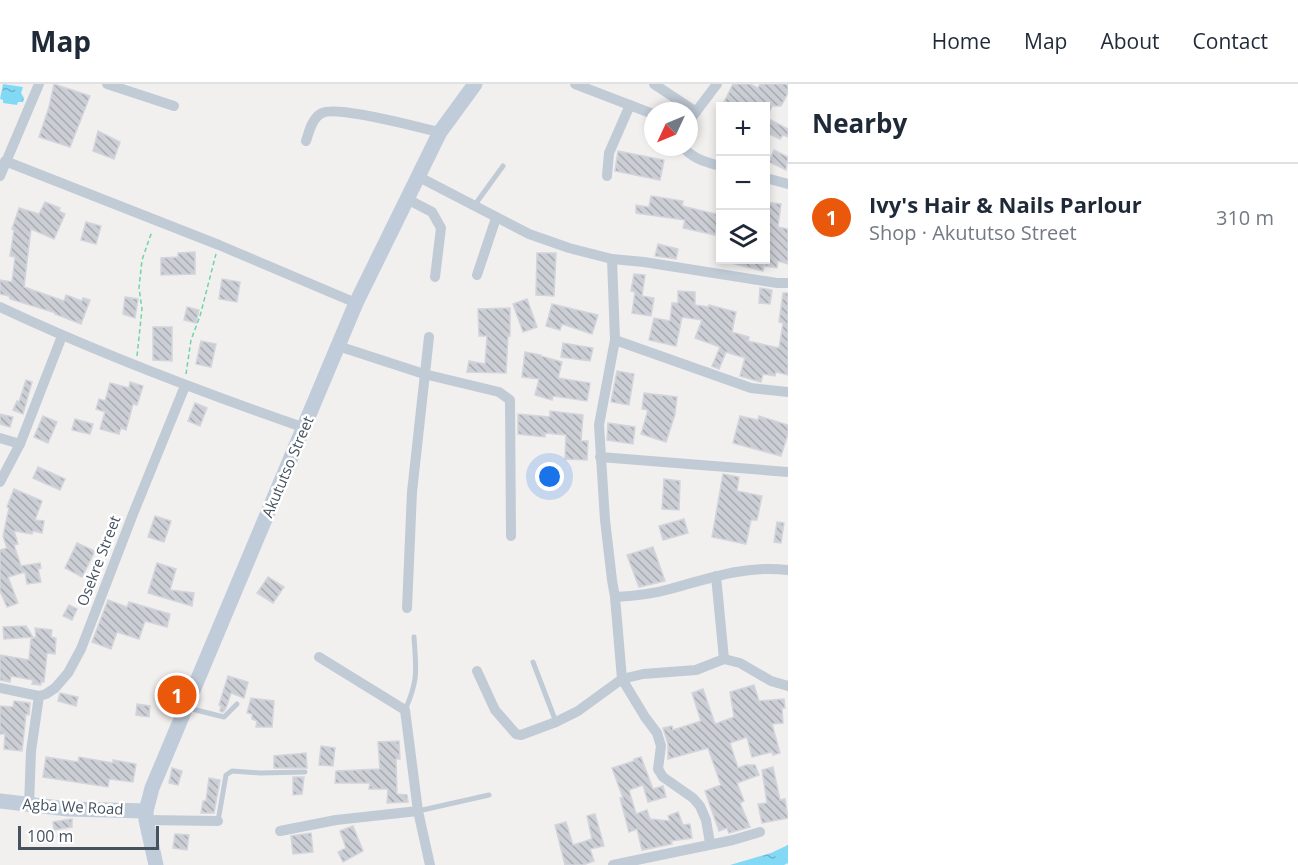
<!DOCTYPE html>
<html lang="en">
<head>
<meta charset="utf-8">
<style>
	body { margin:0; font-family:"Open Sans",sans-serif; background:#f2f2f3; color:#1f2937 }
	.controls { position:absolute; right:18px; top:18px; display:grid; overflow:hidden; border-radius:0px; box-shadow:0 3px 9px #0003 }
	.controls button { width:54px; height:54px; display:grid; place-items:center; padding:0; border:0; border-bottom:2px solid #e0e1e3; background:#fff; color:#1f2937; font:30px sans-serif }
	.compass { position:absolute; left:644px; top:18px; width:54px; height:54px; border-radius:50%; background:#fff; box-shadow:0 3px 9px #0003; rotate:226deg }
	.scale { position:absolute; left:18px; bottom:15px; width:141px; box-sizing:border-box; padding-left:6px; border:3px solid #45525f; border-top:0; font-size:16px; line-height:21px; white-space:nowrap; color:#45525f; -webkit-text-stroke:4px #fff; paint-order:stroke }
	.you { position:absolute; left:550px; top:393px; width:21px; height:21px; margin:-15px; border:4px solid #fff; border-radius:50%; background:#1a73e8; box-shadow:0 0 0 9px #1a73e833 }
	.badge { display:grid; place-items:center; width:39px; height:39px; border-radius:50%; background:#ea580c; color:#fff; font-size:20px; font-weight:700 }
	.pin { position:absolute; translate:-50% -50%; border:3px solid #fff; box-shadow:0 2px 6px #0006 }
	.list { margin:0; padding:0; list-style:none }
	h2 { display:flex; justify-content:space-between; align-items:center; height:78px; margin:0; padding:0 24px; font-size:26px }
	h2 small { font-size:20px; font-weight:400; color:#747a83 }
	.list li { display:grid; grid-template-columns:39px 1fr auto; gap:18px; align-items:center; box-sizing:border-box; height:108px; padding:0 24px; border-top:2px solid #e0e1e3 }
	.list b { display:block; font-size:22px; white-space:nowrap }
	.list p { margin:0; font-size:20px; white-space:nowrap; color:#747a83 }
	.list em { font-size:20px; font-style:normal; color:#747a83 }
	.icon { flex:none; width:33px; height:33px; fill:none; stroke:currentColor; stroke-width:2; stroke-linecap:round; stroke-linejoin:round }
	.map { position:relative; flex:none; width:788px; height:781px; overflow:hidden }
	header { display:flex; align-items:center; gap:36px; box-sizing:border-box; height:84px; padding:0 30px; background:#fff; border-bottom:2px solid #e0e1e3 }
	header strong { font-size:28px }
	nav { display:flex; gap:33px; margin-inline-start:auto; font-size:21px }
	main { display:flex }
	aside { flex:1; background:#fff }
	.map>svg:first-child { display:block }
</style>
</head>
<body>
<header>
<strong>Map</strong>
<nav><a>Home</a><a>Map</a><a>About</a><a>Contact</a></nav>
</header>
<main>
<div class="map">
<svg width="788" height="781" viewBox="0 0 788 781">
	<defs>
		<pattern id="water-ripples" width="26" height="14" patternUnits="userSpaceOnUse" patternTransform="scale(1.5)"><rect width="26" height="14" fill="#82d9f5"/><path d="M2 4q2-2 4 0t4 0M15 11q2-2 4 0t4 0" fill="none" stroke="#6cb3ca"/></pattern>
		<pattern id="building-back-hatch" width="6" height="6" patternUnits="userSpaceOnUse" patternTransform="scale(1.5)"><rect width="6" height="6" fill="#cbced4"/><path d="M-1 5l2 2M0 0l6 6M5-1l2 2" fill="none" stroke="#a7aaaf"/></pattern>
	</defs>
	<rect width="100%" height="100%" fill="#f2efef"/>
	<!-- water -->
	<g fill="url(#water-ripples)">
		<path d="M3 0 23 3 21 9 24 14 23 18H18L17 21 3 19V16L0 15Z"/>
		<path d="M788 761V779L784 781H730L771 769Z"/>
	</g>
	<!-- building -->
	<g fill="url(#building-back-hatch)" stroke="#d3d5dc" stroke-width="1.5">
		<path d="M54 0 90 12 70 63 39 53 49 23Z"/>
		<path d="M733 0H750L758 4 760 0H788V9L781 22H772L767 34 788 45V53L783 51 780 55 765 48V22H722Z"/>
		<path d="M98 47 120 58 114 75 93 67Z"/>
		<path d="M774 66 788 73 786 86 769 78Z"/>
		<path d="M618 67 664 76 660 96 615 87Z"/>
		<path d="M651 112 683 117 682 122 720 131 715 151 683 144 685 136 636 129V121L649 123Z"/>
		<path d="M45 118 60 124 59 127 65 130 54 155 31 145 24 203 64 217 66 211 82 217 83 214 90 216 81 240 55 230 56 229 10 215 9 212 0 210V196L12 198 15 173 10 172 14 146 12 145 19 124 39 130Z"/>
		<path d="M765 118 781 120 778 143 788 145V180L778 177 777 184 765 182Z"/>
		<path d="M86 138 101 142 96 160 81 156Z"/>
		<path d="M658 160 678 165 676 175 655 172Z"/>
		<path d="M195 168V190L161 191V174L178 173V169Z"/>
		<path d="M537 169H556L554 212 536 211Z"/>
		<path d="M727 176H765L763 187 727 178Z"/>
		<path d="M634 190 645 191 642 212 654 214 651 232 632 229 635 208 631 207Z"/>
		<path d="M222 195 240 198 237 218 219 215Z"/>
		<path d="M760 204 772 206 770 220 759 219Z"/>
		<path d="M678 207 695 208V221L709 223V221L736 228 732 248 749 253 748 257 779 264 783 239 779 238 783 209H788V291L776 288 775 292 763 290 761 298 740 292 745 274 726 268 719 285 712 282 720 263 695 254 702 236 682 233 676 262 649 256 654 234 670 237 672 219H678Z"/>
		<path d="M125 213 138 215 135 234 123 230Z"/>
		<path d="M527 215 537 243 523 248 513 220Z"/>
		<path d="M552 220 598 231 592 250 562 240 560 246 546 242Z"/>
		<path d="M187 223 199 226 196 239 184 236Z"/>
		<path d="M510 224V252H508L506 289 467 288 469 277 485 280 487 252H479L478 225Z"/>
		<path d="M153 243H172V277L153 276Z"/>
		<path d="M201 257 216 260 211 283 196 280Z"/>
		<path d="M563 259 593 264 590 277 561 273Z"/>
		<path d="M525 268 541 271V272L562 278 558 294 590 299 587 317 553 312 552 316 535 311 539 295 522 293Z"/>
		<path d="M617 287 634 290 629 321 611 318Z"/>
		<path d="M26 296 32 298 23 330 13 326 17 317 19 318Z"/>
		<path d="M130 298 143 302 137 321 133 320 126 346 121 344 119 350 100 345 105 328 96 325 99 315 105 317 110 299 129 304Z"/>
		<path d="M644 309 677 313 675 330 666 358 641 350 648 326 642 325Z"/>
		<path d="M195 319 207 324 200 342 188 337Z"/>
		<path d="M550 327 583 331 581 357H588L587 376 565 375 566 351 545 349V353L518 350V330L550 333Z"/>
		<path d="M0 330 13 333 10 343 0 340Z"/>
		<path d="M43 332 57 338 48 359 34 353Z"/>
		<path d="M740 332 758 336 759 332 788 341V350L781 372 733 359Z"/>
		<path d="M75 335 93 340 90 350 72 346Z"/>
		<path d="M608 339 635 343 633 360 607 356Z"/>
		<path d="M38 383 65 395 60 406 33 394Z"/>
		<path d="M723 390 739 393 737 407 762 412 757 436H751L746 460 712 453Z"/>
		<path d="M664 395 680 397 679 426 662 425Z"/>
		<path d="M14 405 42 417 35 436 44 437 42 449 33 447 32 450 14 447 18 460 14 461 21 482 40 479 41 484 38 485 41 498 27 500 25 488 8 493 18 519 7 523 0 507V466L7 464 3 452 9 424 7 423Z"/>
		<path d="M155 432 171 437 164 458 148 453Z"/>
		<path d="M684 435 688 449 663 456 659 442Z"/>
		<path d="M777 438 784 439 781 459 774 458Z"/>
		<path d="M77 459 95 467 82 493 65 484Z"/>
		<path d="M653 463 665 497 639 503 627 471Z"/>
		<path d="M157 479 176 485 170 506 194 509 192 522 148 509Z"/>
		<path d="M268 493 284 503 273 519 257 509Z"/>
		<path d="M108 516 127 523 129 518 170 530 167 543 145 537 139 555 117 548 111 565 92 558Z"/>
		<path d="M69 521 77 525 72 536 63 532Z"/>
		<path d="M26 542 33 553 4 555 3 543Z"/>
		<path d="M35 544 52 546 51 553 56 554 55 570 47 569 44 598H41V601L32 600 33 596 11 592 10 598 0 596V571L29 576 31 555 36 553Z"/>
		<path d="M228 592 248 598 244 614 231 609 226 624 223 628 220 627 221 622 219 621Z"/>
		<path d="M754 601 759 617 784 615 785 624H782L783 639 772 640 780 669 773 671 772 668 752 673 747 653 730 659 738 684 746 681H755L759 691 737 699 744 717 740 719 750 743 729 749 727 744 719 747 705 707 721 701 708 664 668 675V660L663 644 672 642 673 646 701 637 692 609 703 605 715 640 734 633 730 608Z"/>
		<path d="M60 609 78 613 76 622 58 617Z"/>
		<path d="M251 614 274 617 272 643H256L257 637 252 635V630L247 629Z"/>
		<path d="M14 617 30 619 29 631 26 630 22 667 4 665 5 650H0V622L13 623Z"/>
		<path d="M137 620 150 622 149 633 136 631Z"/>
		<path d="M399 657 400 675H396L397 710 407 711 408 718 387 719 388 705H369L370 699H335L336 687 380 685 378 658Z"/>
		<path d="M321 662 335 664 333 682 319 681Z"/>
		<path d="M306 669 307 684H274V672Z"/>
		<path d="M46 673 78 678 79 673 113 679V676L136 680 133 698 109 695 108 703 43 693Z"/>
		<path d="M641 673 653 705 663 702 666 713 648 718 643 701 629 706 636 730 647 726 650 735 670 737 668 732 678 728 683 741 690 740 692 754 671 757 672 760 642 766 637 745 629 748 620 714H623L612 684 634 677V675Z"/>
		<path d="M773 683 780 716 785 715 788 734 762 739 758 720 767 719 762 686Z"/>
		<path d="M172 684 182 687 178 701 169 699Z"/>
		<path d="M293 693H304L302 710 293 711Z"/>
		<path d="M209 694 220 696 214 729H201L203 717H206Z"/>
		<path d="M595 730 604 762 590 765 594 777 583 781H565L555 741 566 738 573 761 592 755 587 732Z"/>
		<path d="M72 735V743L54 746 53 738Z"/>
		<path d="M353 742 363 767 343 778 338 768 346 764 340 747Z"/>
		<path d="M311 749 313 768 293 770 291 752Z"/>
		<path d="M175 750 189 751 187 766 173 764Z"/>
	</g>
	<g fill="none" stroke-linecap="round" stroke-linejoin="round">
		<!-- path -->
		<g stroke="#6dd6a6" stroke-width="1.5" stroke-dasharray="4.5 3" stroke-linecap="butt">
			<path d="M137 272 142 225 139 204 142 176 152 147"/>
			<path d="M186 290 191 256 200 232 216 170"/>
		</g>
		<!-- lane -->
		<g stroke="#c1cbd6" stroke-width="5">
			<path d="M474 122 503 82"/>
			<path d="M533 578 556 638"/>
			<path d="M188 624 224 633 237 620"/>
			<path d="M405 626C419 595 416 585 414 553"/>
			<path d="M418 727 489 711"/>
			<path d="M218 737 226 691 232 687 260 689 305 688"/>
		</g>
		<!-- street -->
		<g stroke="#c1cbd6" stroke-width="10">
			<path d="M107 0 174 22"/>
			<path d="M575 0 653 30"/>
			<path d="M654 0 696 28"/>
			<path d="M689 37 717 0"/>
			<path d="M306 57C309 48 312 34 322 29 338 21 419 44 440 48"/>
			<path d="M683 63C693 75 706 78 720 82"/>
			<path d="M5 77 219 161 356 219"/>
			<path d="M0 92 39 0"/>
			<path d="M607 92 609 69 630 21"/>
			<path d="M419 93 529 150 569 164 612 175 615 256 599 341 605 436 612 496 615 513C634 512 653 510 670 505 710 494 746 481 788 486"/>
			<path d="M766 94 788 100"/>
			<path d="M407 115 432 128 441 144 435 193"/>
			<path d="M612 175 644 178 777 199H788"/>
			<path d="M477 191 496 134"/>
			<path d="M0 223C100 270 201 308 305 344"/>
			<path d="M615 256 751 304 788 308"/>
			<path d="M338 262 424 290 499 308 510 316 511 452"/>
			<path d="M0 354 20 360"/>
			<path d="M600 373 788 388"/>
			<path d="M0 398 20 360 62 252"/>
			<path d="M716 492 724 575"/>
			<path d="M615 513 622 595 645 633 657 649 661 662 658 685 663 693 693 714 700 722 706 736 710 759"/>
			<path d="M407 524 412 408 429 253"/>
			<path d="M319 573 405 626 418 727 430 781"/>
			<path d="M477 587 495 626 516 650 521 651 556 638 578 627 622 595 643 590 696 586 724 575 740 579 771 597 788 602"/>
			<path d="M0 604 39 612 46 610 55 604 68 589 81 565 133 430 185 302"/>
			<path d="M29 722 31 667 39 612"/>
			<path d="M146 736 218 737"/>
			<path d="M280 747 336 736 418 727"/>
			<path d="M613 781 733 756 760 748"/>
		</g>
		<!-- secondary -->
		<g stroke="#c0ccda" stroke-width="15">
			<path d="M0 717 68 725 146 727"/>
			<path d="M156 781 146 736V727L152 704 356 219 440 48 475 0"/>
		</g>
	</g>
	<g text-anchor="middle" stroke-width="5" stroke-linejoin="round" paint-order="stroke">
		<!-- street labels -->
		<g font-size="15" fill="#45525f" stroke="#fff">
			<text transform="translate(288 383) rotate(-67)" y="5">Akututso Street</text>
			<text transform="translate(99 477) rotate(-69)" y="5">Osekre Street</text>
			<text transform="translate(73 723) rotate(3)" y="5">Agba We Road</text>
		</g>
	</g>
</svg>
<div class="controls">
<button>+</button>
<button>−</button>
<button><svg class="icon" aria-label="layers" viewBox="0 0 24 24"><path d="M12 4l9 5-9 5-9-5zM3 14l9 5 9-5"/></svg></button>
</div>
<svg class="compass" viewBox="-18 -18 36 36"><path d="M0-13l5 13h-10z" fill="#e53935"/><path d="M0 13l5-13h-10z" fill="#747a83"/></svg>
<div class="scale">100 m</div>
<div class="you"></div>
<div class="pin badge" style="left:177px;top:611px">1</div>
</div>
<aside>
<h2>Nearby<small></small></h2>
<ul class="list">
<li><span class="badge">1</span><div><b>Ivy's Hair &amp; Nails Parlour</b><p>Shop · Akututso Street</p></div><em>310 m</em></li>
</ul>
</aside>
</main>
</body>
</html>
